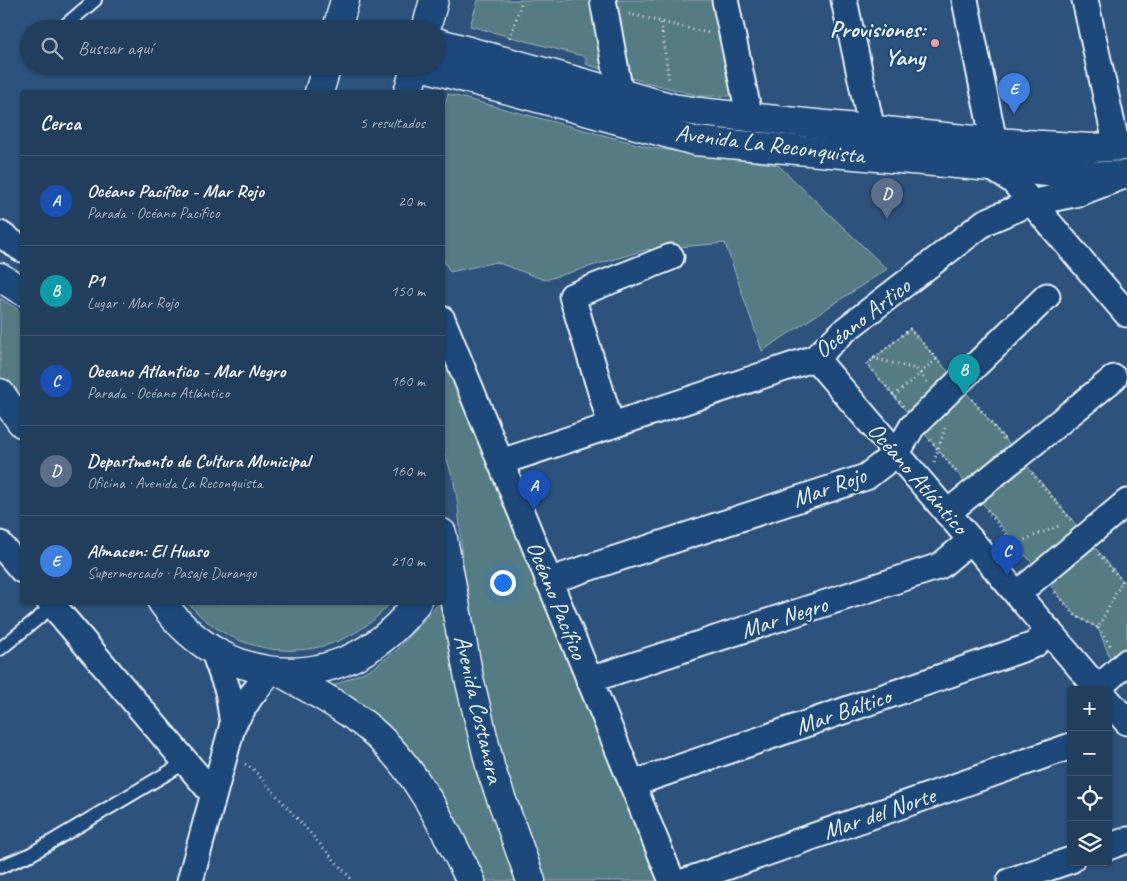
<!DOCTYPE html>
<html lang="es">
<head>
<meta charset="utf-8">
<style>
	body { margin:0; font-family:Caveat,sans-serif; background:#2a4563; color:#f1f3f6 }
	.controls { position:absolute; right:15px; bottom:15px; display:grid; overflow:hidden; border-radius:5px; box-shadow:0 1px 4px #0004 }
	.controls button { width:45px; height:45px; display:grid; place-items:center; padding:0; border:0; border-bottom:1px solid #3f5772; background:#223e5d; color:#f1f3f6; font:25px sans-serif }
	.you { position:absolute; left:502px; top:582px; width:18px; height:18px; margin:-12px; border:4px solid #fff; border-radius:50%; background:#1a73e8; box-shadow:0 0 0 8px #1a73e833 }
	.badge { display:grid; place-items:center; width:32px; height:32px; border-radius:50%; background:#e69b98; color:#fff; font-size:16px; font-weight:700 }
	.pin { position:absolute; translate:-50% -41px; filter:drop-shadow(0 1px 2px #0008) }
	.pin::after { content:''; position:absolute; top:26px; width:18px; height:15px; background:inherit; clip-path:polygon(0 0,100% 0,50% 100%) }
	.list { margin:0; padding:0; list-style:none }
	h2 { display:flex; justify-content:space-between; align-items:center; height:65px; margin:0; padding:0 20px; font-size:21px }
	h2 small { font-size:16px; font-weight:400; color:#a2aebc }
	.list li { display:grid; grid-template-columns:32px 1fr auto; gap:15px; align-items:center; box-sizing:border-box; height:90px; padding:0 20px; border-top:1px solid #3f5772 }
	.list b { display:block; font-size:19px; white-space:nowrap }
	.list p { margin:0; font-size:16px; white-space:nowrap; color:#a2aebc }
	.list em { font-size:16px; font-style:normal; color:#a2aebc }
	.icon { flex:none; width:28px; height:28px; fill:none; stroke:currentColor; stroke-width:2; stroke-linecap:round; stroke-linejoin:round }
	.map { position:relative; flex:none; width:1127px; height:881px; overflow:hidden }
	.search { position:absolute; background:#223e5d; box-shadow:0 1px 4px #0004; left:20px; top:20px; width:425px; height:55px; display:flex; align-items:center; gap:12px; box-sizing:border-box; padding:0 18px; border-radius:28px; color:#a2aebc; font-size:19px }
	.panel { position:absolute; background:#223e5d; box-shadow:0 1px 4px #0004; left:20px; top:90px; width:425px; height:515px; border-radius:5px }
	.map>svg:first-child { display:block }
</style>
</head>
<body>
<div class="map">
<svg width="1127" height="881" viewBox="0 0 1127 881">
	<rect width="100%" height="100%" fill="#2d527c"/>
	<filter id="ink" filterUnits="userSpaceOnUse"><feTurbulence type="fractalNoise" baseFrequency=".02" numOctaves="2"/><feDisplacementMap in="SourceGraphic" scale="10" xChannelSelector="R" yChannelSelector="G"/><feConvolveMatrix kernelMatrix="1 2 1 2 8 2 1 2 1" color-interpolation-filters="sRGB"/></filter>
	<g filter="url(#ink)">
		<!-- green -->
		<g fill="#547b82" stroke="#9eb6bd">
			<path d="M478 0H590L604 70 586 64V57L470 26Z"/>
			<path d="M613 0H712L733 96H699L627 77Z"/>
			<path d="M448 94 652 148 778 165 887 269 762 351 725 243 645 250 545 280 496 262 450 272 443 259 442 115Z"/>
			<path d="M0 298 22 312V409L0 379Z"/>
			<path d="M910 329 954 378 1127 586V681L1111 660 1098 628 1076 616 867 364Z"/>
			<path d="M442 347 657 881H545L516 805 502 760 491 719 476 643 463 565 458 504 453 478 443 448Z"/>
			<path d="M443 597 450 650 478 775 516 881H481L330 687 373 668 397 650 439 603 442 602Z"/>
			<path d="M188 603H390C337 667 241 665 188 603Z"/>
		</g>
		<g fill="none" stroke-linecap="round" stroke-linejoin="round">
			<!-- service casing -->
			<g stroke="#e8f1f8" stroke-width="16">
				<g id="service">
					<path d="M61 29 95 0"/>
					<path d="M0 649 53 606"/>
					<path d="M0 867 31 854 186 762"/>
				</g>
			</g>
			<!-- minor casing -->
			<g stroke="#e8f1f8" stroke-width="29">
				<g id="minor">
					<path d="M603 0 620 93"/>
					<path d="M725 0 750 119"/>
					<path d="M844 0 872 130"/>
					<path d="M965 0 994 142"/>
					<path d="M1085 0 1117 147"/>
					<path d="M989 166 1013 181 1127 314"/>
					<path d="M0 234 22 249"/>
					<path d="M442 319 672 881"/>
					<path d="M815 358 1099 690"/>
					<path d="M611 425 572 296 671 257"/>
					<path d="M501 462 815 358 845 330 985 222 1030 203 1079 193 1121 177"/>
					<path d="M947 513 1114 378"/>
					<path d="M0 544 22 570"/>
					<path d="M548 581 866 477 897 453 912 427 1047 296"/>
					<path d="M1017 594 1127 502"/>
					<path d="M50 602 213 794"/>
					<path d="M214 652 228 691 233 724"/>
					<path d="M589 680 940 566 971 540"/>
					<path d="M1098 688 1127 662"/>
					<path d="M1108 700 1127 722"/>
					<path d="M632 784 1034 645 1049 631"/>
					<path d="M1108 847 1127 840"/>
					<path d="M190 881 233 724 250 697 271 671"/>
					<path d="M686 881 1071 746"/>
					<path d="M1010 881 1071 860"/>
				</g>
			</g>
			<!-- tertiary casing -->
			<g stroke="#e8f1f8" stroke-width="31">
				<g id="tertiary">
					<path d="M436 42 673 108 699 112 994 142 1091 148 1127 146"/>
					<path d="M421 66 695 141 1094 176 1127 175"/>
				</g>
			</g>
			<!-- secondary casing -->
			<g stroke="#e8f1f8" stroke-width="31">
				<g id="secondary">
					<path d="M337 29 345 0"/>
					<path d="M426 29 434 0"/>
					<path d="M319 92 327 66"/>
					<path d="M408 92 416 66"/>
				</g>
			</g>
			<!-- primary casing -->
			<g stroke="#e8f1f8" stroke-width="31">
				<g id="primary">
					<path d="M0 277 22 291"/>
					<path d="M0 393 22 423"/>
					<path d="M442 533 469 678 491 770 531 881"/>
					<path d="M162 602C228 695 351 695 417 602"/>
					<path d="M280 672C314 692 351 710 379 737 421 777 445 830 471 881"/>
				</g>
			</g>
			<!-- path -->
			<g stroke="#e8f1f8" stroke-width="3" stroke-dasharray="1 4" stroke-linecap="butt">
				<path d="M629 14 708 33"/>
				<path d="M661 23 669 81"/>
				<path d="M510 38 522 0"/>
				<path d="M873 358 916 369 927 382"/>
				<path d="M894 396 937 359"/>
				<path d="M972 399 1004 439"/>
				<path d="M903 406 867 364 910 329 943 366"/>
				<path d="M930 440 958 474"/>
				<path d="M934 462 945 428"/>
				<path d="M1032 473 1071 520"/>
				<path d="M987 510 1014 544 1061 525"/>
				<path d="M1014 544 1025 557"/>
				<path d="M1099 554 1127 587"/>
				<path d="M1055 592 1076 616 1098 628 1122 581"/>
				<path d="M1098 628 1111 646"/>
				<path d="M245 764 253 769 353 881"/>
			</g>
			<!-- service -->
			<use href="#service" stroke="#1f4a7a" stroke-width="12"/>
			<!-- minor -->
			<use href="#minor" stroke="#1f4a7a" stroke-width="25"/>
			<!-- tertiary -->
			<use href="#tertiary" stroke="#1f4a7a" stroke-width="28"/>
			<!-- secondary -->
			<use href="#secondary" stroke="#1f4a7a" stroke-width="28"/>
			<!-- primary -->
			<use href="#primary" stroke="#1f4a7a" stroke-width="28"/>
		</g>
	</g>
	<!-- markers -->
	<circle fill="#ff9aa2" stroke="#1f4a7a" stroke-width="2" cx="935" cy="43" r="5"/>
	<g text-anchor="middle" stroke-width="4.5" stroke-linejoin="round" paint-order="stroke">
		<!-- poi labels -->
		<g font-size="24" font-weight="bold" fill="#e8f1f8" stroke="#1f4a7a" text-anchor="end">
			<text x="925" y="37">Provisiones:<tspan x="925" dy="28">Yany</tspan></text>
		</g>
		<!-- street labels -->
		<g font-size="24" fill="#e8f1f8" stroke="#1f4a7a">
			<text transform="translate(770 144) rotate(7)" y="8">Avenida La Reconquista</text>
			<text transform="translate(862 318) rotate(-38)" y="8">Océano Artico</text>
			<text transform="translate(918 478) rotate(49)" y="8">Océano Atlántico</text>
			<text transform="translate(829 487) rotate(-20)" y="8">Mar Rojo</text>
			<text transform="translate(557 600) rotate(68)" y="8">Océano Pacífico</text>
			<text transform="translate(784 617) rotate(-18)" y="8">Mar Negro</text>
			<text transform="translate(479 709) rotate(77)" y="8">Avenida Costanera</text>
			<text transform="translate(843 711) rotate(-19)" y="8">Mar Báltico</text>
			<text transform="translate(879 813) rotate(-19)" y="8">Mar del Norte</text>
		</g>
	</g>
</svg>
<div class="controls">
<button>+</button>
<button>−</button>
<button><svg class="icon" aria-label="locate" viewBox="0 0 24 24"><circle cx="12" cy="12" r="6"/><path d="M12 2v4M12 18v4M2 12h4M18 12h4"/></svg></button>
<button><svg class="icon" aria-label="layers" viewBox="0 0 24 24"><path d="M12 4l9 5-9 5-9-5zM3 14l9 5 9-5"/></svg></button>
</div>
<div class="you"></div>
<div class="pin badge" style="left:534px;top:511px;background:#1a4fb4">A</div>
<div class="pin badge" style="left:964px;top:395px;background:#0f9aa8">B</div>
<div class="pin badge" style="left:1007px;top:576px;background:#1a4fb4">C</div>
<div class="pin badge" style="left:887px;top:219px;background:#5c6f8a">D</div>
<div class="pin badge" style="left:1014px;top:114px;background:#3f7fe0">E</div>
<div class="search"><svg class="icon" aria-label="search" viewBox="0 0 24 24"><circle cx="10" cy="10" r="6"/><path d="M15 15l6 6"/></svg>Buscar aquí</div>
<section class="panel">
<h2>Cerca<small>5 resultados</small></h2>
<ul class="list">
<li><span class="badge" style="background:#1a4fb4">A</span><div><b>Océano Pacífico - Mar Rojo</b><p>Parada · Océano Pacífico</p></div><em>20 m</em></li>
<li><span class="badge" style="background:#0f9aa8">B</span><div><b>P1</b><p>Lugar · Mar Rojo</p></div><em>150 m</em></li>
<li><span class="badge" style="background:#1a4fb4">C</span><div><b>Oceano Atlantico - Mar Negro</b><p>Parada · Océano Atlántico</p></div><em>160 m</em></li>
<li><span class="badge" style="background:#5c6f8a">D</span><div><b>Departmento de Cultura Municipal</b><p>Oficina · Avenida La Reconquista</p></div><em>160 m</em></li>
<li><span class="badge" style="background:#3f7fe0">E</span><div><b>Almacen: El Huaso</b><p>Supermercado · Pasaje Durango</p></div><em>210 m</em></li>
</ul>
</section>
</div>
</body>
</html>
